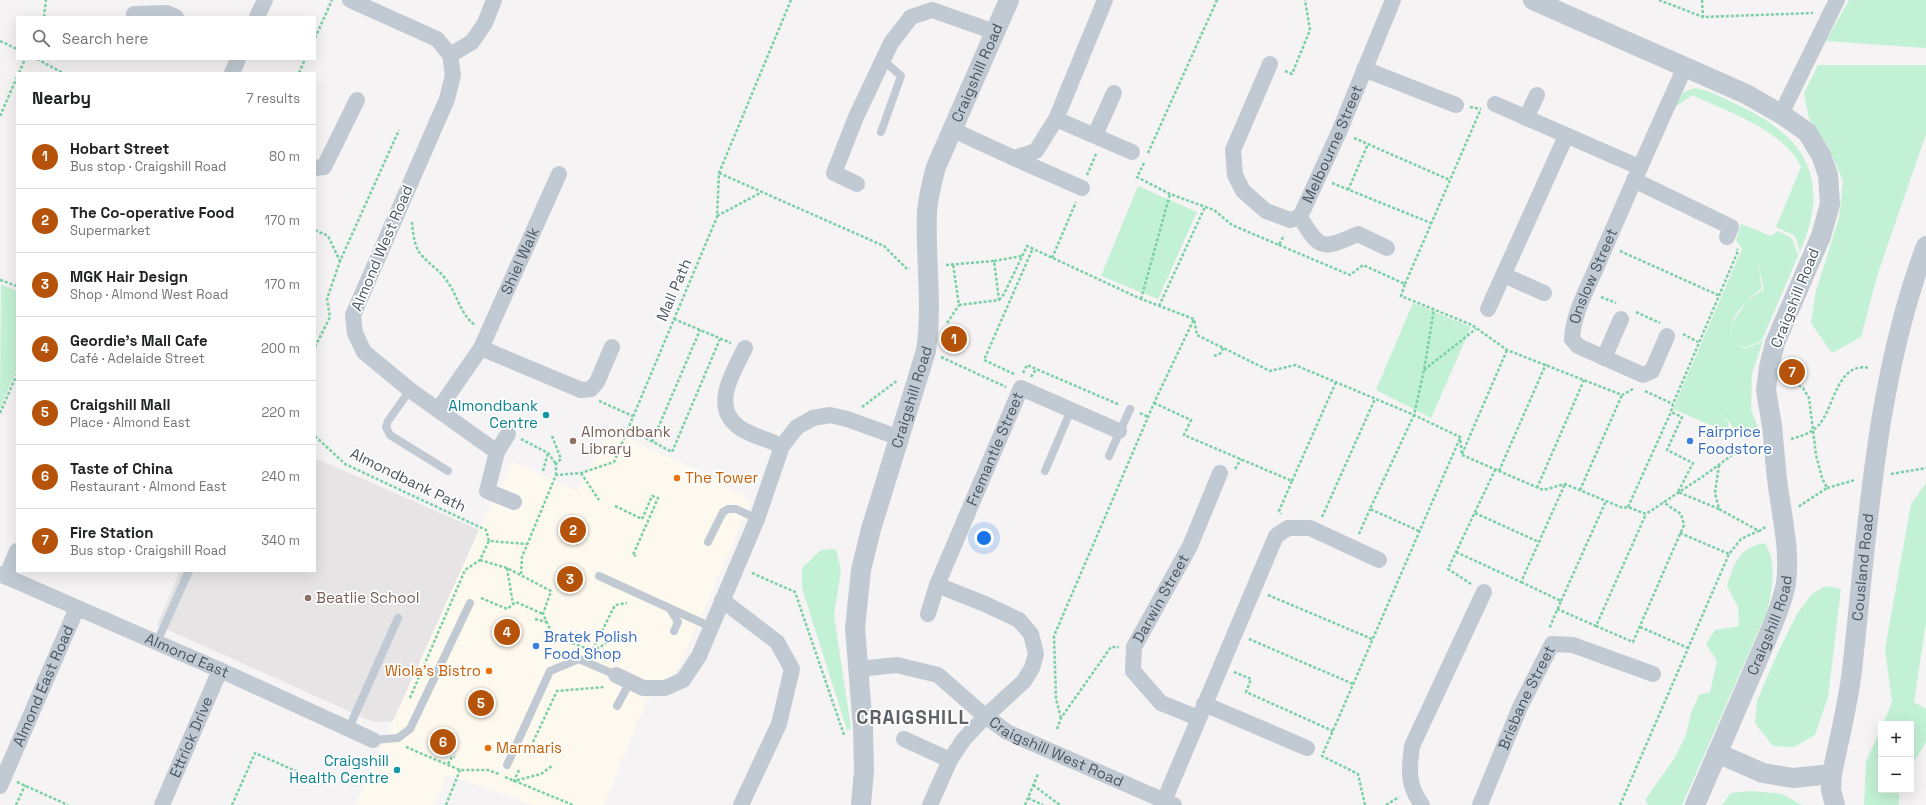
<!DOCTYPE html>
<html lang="en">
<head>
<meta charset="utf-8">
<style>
	body { margin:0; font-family:"Space Grotesk",sans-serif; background:#f6f6f6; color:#202124 }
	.controls { position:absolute; right:12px; bottom:12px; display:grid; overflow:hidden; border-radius:0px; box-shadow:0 4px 16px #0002 }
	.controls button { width:36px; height:36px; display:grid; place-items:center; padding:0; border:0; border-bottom:1px solid #e0e0e0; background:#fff; color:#202124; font:20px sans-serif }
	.you { position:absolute; left:984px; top:538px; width:14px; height:14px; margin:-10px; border:3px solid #fff; border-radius:50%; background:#1a73e8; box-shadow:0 0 0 6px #1a73e833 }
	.badge { display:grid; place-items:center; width:26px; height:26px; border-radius:50%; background:#b45309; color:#fff; font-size:13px; font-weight:700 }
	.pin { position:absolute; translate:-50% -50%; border:2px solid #fff; box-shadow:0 1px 4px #0006 }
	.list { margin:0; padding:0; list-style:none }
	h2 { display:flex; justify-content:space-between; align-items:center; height:52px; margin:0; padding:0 16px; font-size:17px }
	h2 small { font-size:13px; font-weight:400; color:#757577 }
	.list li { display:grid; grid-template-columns:26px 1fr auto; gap:12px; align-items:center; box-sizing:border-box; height:64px; padding:0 16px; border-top:1px solid #e0e0e0 }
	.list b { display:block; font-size:15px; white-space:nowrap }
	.list p { margin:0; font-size:13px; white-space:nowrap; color:#757577 }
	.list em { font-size:13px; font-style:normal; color:#757577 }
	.icon { flex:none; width:22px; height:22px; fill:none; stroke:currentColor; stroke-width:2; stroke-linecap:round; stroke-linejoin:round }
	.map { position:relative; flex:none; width:1926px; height:805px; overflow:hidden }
	.search { position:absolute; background:#fff; box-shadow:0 4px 16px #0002; left:16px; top:16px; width:300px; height:44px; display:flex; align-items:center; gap:10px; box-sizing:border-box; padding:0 14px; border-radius:0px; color:#757577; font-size:15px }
	.panel { position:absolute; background:#fff; box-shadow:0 4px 16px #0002; left:16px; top:72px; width:300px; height:500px; border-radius:0px }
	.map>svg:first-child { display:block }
</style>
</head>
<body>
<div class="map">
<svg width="1926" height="805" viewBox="0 0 1926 805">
	<rect width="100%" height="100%" fill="#f5f3f3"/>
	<!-- commercial -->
	<path fill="#fdf9ef" d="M610 430 713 477 751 502 679 667 646 702 604 805H534L447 775 435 805H355L479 530 513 462 577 491Z"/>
	<!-- education -->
	<path fill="#e6e4e5" d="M315 458 479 530 393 721 373 722 157 625 180 571H315Z"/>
	<!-- green -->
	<g fill="#c3f1d5" fill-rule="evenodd">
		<path d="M1849 0H1926V48L1826 41Z"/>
		<path d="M1818 65H1926V134L1878 273 1861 337 1832 353 1811 323 1816 291 1839 218 1843 181 1828 146 1809 119 1804 93Z"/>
		<path d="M1695 88C1712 91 1727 100 1742 107 1809 139 1830 183 1800 252L1795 236 1776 227 1801 167C1784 130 1728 112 1692 95L1677 106 1674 104 1684 92Z"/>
		<path d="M1138 186 1197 212 1158 299 1101 276Z"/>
		<path d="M1741 224 1771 236 1778 231 1792 238 1798 256 1762 340 1745 348 1731 342 1745 349 1763 341 1752 374 1751 410 1758 427 1752 437 1735 430 1728 420 1717 411 1728 421 1729 431 1711 439 1709 438 1715 427 1673 409 1742 249 1736 240ZM1757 260 1764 289 1746 302 1731 325V336C1728 315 1748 300 1762 288Z"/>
		<path d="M1 284 17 291V369L0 408Z"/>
		<path d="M1413 303 1471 327 1431 418 1376 390Z"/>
		<path d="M1926 483V622L1914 702 1926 709V742L1911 767V724H1883L1892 702 1885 649 1911 504Z"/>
		<path d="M1765 543C1778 564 1772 592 1766 614L1682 805H1648L1645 800 1674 759 1686 735 1691 713 1699 695 1710 692 1717 661 1706 644 1715 630 1739 626 1738 607 1727 586C1734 564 1739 547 1765 543Z"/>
		<path d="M836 549 841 570 834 615 851 729 847 730 802 588V568L821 550Z"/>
		<path d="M1825 586 1841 589 1828 697 1815 735 1794 747 1773 746 1755 723 1757 701 1778 652 1797 614 1812 594Z"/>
		<path d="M1881 728V790H1899V805H1864L1866 762Z"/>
		<path d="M1752 791 1782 794 1802 805H1722L1731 793Z"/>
	</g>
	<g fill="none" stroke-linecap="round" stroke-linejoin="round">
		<!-- path -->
		<g stroke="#7ad0a6" stroke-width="2.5" stroke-dasharray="3 2" stroke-linecap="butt">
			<path d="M1659 0 1703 17 1813 13"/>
			<path d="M1702 0 1703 17"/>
			<path d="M44 17 46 0"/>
			<path d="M315 38 332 0"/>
			<path d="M0 41 17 49"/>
			<path d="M37 59 63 73"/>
			<path d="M1285 71 1292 74 1310 30 1305 0"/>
			<path d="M19 73 25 59"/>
			<path d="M299 73 305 59"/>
			<path d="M1470 107 1481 109"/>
			<path d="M0 116 17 77"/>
			<path d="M1354 138 1450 180"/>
			<path d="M1148 153 1217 0"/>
			<path d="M1144 163 1137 177 1170 194 1214 210 1232 225 1279 245 1284 235"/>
			<path d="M719 173 884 246 906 268H910"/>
			<path d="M1087 175 1096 154"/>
			<path d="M1332 183 1431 223"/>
			<path d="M1348 190 1368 144"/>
			<path d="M717 216 762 192"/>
			<path d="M412 222C413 232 414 244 419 252 427 263 440 270 447 281 458 296 460 314 475 325"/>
			<path d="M315 230 328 236 340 261"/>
			<path d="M1279 245 1350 275 1363 265 1405 284 1401 296 1472 325 1507 350 1622 395 1633 389"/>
			<path d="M1620 251 1718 295"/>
			<path d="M1052 258 1076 202"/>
			<path d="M994 261 1022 256"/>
			<path d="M946 265 994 261 999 300 959 305 953 264"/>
			<path d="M0 280 17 286"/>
			<path d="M1405 284 1480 111"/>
			<path d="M1601 297 1616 303"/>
			<path d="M1141 299 1170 194"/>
			<path d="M999 300 1004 294 1027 246 1141 299 1194 319 1197 335 1270 371 1295 365 1414 415 1460 437 1462 455 1543 490 1565 484 1623 508 1628 507 1646 514 1705 475 1732 455 1756 445"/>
			<path d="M1159 306 1205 207"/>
			<path d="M1636 312 1660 323"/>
			<path d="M674 319 731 343"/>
			<path d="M947 323 959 305"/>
			<path d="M1683 334 1698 342"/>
			<path d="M315 347 330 317 327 299 340 261 399 130"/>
			<path d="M1214 356 1221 353 1223 348"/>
			<path d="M941 357 1006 387"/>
			<path d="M1424 370 1476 329"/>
			<path d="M1023 373 1027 365 1120 405"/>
			<path d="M1014 374 984 360 1033 248"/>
			<path d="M1031 377 1036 369"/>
			<path d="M1786 377 1803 388 1809 398 1816 455 1822 478 1827 488 1798 507"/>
			<path d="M1645 391 1673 404"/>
			<path d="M599 401 633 416"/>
			<path d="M1154 403 1191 420 1184 435 1292 481 1279 511 1281 514"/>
			<path d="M862 407 898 380"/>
			<path d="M0 413 17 374"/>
			<path d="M1140 413 1148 417"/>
			<path d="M627 431 640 435 672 452 720 339"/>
			<path d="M315 436 345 464 486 530 489 541"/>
			<path d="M552 436 561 459 556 464V475"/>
			<path d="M521 439 548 453 556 464"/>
			<path d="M1791 439C1801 436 1810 434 1818 426 1835 408 1836 361 1870 368"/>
			<path d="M652 442 700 330"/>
			<path d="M1462 454 1507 350"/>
			<path d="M1719 465 1715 493 1719 509 1759 531 1767 526"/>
			<path d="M1235 469 1241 459"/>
			<path d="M543 471 548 453"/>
			<path d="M1499 471 1546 364"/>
			<path d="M581 473 599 500"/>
			<path d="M1891 474 1926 468"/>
			<path d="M1292 481 1336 382"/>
			<path d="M1537 488 1584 380"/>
			<path d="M1827 488 1855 480"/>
			<path d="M1580 490 1622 395"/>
			<path d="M615 506 642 519 652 496 658 498 633 555 636 556"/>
			<path d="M1628 507 1671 412"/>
			<path d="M1719 509 1678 492 1693 463 1667 450 1682 417 1671 412 1673 404 1738 251 1737 249"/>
			<path d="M1475 513 1539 542"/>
			<path d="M1322 517 1375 399"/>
			<path d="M1419 531 1370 509 1414 415 1424 370 1434 309"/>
			<path d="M1680 533 1729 554"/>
			<path d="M1359 534 1370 509"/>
			<path d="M1456 552 1521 582 1565 484"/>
			<path d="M480 560 507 568 551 591 543 614C546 620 548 627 552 631 557 638 586 650 594 649 605 647 610 636 622 636"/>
			<path d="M507 568 513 604"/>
			<path d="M752 573 795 592 844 735"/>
			<path d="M521 574 522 557 556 475 581 473 614 462 717 217 719 173 791 0"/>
			<path d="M1521 582 1561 601 1549 629"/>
			<path d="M1471 584 1448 569 1495 470"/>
			<path d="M1268 595 1372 639"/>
			<path d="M481 598 507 609 516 602 543 614"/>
			<path d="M1561 601 1606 501"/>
			<path d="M1557 609 1596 626 1646 514"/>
			<path d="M535 619 547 622"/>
			<path d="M1596 626 1633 642 1684 525 1681 514 1663 502"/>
			<path d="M1640 627 1688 648"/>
			<path d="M1249 639 1353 684"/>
			<path d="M616 659 593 649 615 605 627 603"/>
			<path d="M1234 672 1251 679 1246 692 1333 731"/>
			<path d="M410 698 465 570 480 560 489 541 527 544"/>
			<path d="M1061 718 1056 699 1054 636 1154 403 1194 319"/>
			<path d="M1057 729 1061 718 1111 647H1119"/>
			<path d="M533 742 557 691 605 687"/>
			<path d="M406 747 460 770H488L499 774"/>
			<path d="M448 764 452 757H455"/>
			<path d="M519 770 514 781 541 774 552 766"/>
			<path d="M505 777 573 805"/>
			<path d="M17 782 68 805"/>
			<path d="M1033 785 1060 805"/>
			<path d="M1028 798 1043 805"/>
			<path d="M16 805 25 785"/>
			<path d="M232 805 255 753 296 771"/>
			<path d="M446 805 460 770"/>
			<path d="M1025 805 1038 774"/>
			<path d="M1365 805 1358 774 1322 756 1460 438"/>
			<path d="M1386 805 1399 797"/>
			<path d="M1620 805 1729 554 1741 539 1758 531"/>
		</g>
		<!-- service -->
		<g stroke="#c1cad2" stroke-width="8">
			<path d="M881 132 901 76 883 60"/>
			<path d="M410 390 388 421 386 427 390 435 448 471"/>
			<path d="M1109 456 1130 409"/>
			<path d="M1045 471 1071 410"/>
			<path d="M708 542 723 512 728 509H736L757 519"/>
			<path d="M599 576 711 627"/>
			<path d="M670 609 678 622 674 631"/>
			<path d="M157 642 189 571"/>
			<path d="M617 706 630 682"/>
			<path d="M349 728 398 618"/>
			<path d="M373 740 398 738 410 729 470 603"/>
			<path d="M507 765 550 671 579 659 616 675"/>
		</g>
		<!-- minor -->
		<g stroke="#c1cad2" stroke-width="16">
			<path d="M350 0 437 39 450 55 453 75 447 99 353 315 355 333 364 352 410 390 497 452 508 434"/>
			<path d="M134 14 167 13 176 17"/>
			<path d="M257 17 265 0"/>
			<path d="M450 55 472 42 485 23 494 0"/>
			<path d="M1270 64 1233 150 1235 175 1243 191 1266 211 1290 220 1300 217C1321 252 1323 249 1358 234L1387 248"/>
			<path d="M1364 69 1456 105"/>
			<path d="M232 73 238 59"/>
			<path d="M1495 104 1639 167"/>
			<path d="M1781 114 1837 0"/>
			<path d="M1526 118 1537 95"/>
			<path d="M1056 119 1132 152"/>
			<path d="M953 130 1014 158 1036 151 1056 119 1105 0"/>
			<path d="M1095 135 1114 93"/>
			<path d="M1014 158 1082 188"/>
			<path d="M315 168 324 167 357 100"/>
			<path d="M1634 180 1731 227 1727 237"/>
			<path d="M857 184 834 173 856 117 891 43 911 17 932 10 995 32"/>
			<path id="s1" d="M1300 217 1339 132 1393 0"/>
			<path d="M1504 275 1544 293"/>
			<path d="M1488 309 1566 136"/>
			<path id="s2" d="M1667 336 1652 371 1643 375 1578 346 1572 339C1573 312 1590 284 1600 259 1628 194 1656 131 1685 67"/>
			<path d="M481 348 581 390 591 389 597 382 612 347"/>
			<path d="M745 348C733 373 710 407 740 428 752 436 769 440 782 446"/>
			<path d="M1604 358 1621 319"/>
			<path id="s3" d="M438 410 481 348 559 174"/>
			<path d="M497 452 487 491 514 502"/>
			<path id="s4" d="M0 574 220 670 373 740"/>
			<path d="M6 577 17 551"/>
			<path d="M722 600 777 642 792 669 779 724 741 805"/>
			<path d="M928 614 937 585"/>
			<path id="s5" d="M858 669 897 665 938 675 979 711 1007 732 1174 805"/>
			<path d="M616 675 643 688H665L683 680 699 656 757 519 782 446 797 427 813 418 830 415 847 419 900 438"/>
			<path d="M1204 704 1307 748"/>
			<path id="s6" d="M1198 718 1161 703 1133 671 1134 647 1190 546 1220 473"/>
			<path d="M904 739 950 760"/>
			<path id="s7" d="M0 786 77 608"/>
			<path d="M1164 801 1276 536 1288 528H1310L1379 560"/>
			<path id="s8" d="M162 805 220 670"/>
			<path id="s9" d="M930 805 950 760 964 739 986 716 1024 681 1032 668 1036 654 1031 634 1019 620 985 604 937 585 1021 388 1119 431"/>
			<path d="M1422 805C1407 785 1409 769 1412 746L1484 592"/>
			<path id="s10" d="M1480 805 1520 707 1552 644 1573 645 1653 674"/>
		</g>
		<!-- tertiary -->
		<g stroke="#c1cad2" stroke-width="20">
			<path d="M1533 0 1746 94 1781 114 1807 132 1821 155 1828 175 1830 204 1821 236 1775 343 1769 367 1766 390 1772 426"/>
			<path d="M1717 753 1763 773 1793 778 1832 774"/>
			<path id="s11" d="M861 805 864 770 863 728 855 628 861 570 871 529 926 351C933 304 925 259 927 212 928 197 932 182 936 167L1009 0"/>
			<path id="s12" d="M1695 805 1768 636C1775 619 1783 601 1786 583 1791 545 1779 507 1776 469"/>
			<path id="s13" d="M1835 805 1831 790 1832 774C1839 739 1848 705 1852 670 1868 528 1875 381 1926 246"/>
		</g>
		<!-- tertiary-bridge -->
		<path stroke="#c1cad2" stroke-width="20" d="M1772 426 1776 469"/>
	</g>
	<!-- markers -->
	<g fill="#0f9aa8" stroke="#fff" stroke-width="1.5">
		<circle cx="546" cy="415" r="4"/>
		<circle cx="397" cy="770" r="4"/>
	</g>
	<g fill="#8d6e63" stroke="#fff" stroke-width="1.5">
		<circle cx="573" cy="441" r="4"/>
		<circle cx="308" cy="598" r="4"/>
	</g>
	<g fill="#3f7fe0" stroke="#fff" stroke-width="1.5">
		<circle cx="1690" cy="441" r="4"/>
		<circle cx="536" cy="646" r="4"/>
	</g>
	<g fill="#e8710a" stroke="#fff" stroke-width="1.5">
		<circle cx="677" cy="478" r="4"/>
		<circle cx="489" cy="671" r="4"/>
		<circle cx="488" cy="748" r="4"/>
	</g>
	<g text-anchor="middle" stroke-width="3.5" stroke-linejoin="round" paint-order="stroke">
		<!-- street labels -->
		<g font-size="15" fill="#4a5661" stroke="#fff">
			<text dy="5" stroke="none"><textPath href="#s11" startOffset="752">Craigshill Road</textPath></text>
			<text dy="5" stroke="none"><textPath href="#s1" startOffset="80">Melbourne Street</textPath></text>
			<text transform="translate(382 248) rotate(-67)" y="5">Almond West Road</text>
			<text dy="5" stroke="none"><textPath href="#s3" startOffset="171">Shiel Walk</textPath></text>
			<text dy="5" stroke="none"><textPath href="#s2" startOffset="195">Onslow Street</textPath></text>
			<text transform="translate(674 290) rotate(-67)" y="5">Mall Path</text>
			<text transform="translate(1795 298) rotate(-68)" y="5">Craigshill Road</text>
			<text dy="5" stroke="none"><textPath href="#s11" startOffset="416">Craigshill Road</textPath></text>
			<text dy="5" stroke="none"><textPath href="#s9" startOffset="464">Fremantle Street</textPath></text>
			<text transform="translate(408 480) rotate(26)" y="5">Almondbank Path</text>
			<text dy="5" stroke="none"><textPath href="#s13" startOffset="241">Cousland Road</textPath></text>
			<text dy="5" stroke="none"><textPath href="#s6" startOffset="162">Darwin Street</textPath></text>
			<text dy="5" stroke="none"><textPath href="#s12" startOffset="195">Craigshill Road</textPath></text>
			<text dy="5" stroke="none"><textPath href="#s4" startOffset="204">Almond East</textPath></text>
			<text dy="5" stroke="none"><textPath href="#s7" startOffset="109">Almond East Road</textPath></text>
			<text dy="5" stroke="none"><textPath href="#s10" startOffset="117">Brisbane Street</textPath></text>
			<text dy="5" stroke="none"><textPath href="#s8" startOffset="74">Ettrick Drive</textPath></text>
			<text dy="5" stroke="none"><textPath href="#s5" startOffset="224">Craigshill West Road</textPath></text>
		</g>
		<!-- culture labels -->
		<g font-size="15" fill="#0d838f" stroke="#fff" text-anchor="end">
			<text x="538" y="411">Almondbank<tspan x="538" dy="17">Centre</tspan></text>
			<text x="389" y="766">Craigshill<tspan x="389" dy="17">Health Centre</tspan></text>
		</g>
		<!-- education labels -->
		<g font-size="15" fill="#785e54" stroke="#fff" text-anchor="start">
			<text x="581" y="437">Almondbank<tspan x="581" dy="17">Library</tspan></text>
			<text x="316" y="603">Beatlie School</text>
		</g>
		<!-- shop labels -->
		<g font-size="15" fill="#366cbe" stroke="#fff" text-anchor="start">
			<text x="1698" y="437">Fairprice<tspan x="1698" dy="17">Foodstore</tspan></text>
			<text x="544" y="642">Bratek Polish<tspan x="544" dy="17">Food Shop</tspan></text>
		</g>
		<!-- food labels -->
		<g font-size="15" fill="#c56008" stroke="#fff" text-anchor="start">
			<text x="685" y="483">The Tower</text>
			<text x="481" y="676" text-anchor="end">Wiola's Bistro</text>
			<text x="496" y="753">Marmaris</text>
		</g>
		<!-- district labels -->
		<g font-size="19" font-weight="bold" letter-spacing="1" fill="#5f6368" stroke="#fff">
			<text x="913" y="724">CRAIGSHILL</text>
		</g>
	</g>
</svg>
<div class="controls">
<button>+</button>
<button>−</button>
</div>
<div class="you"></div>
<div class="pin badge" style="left:954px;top:339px">1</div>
<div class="pin badge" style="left:573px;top:530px">2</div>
<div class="pin badge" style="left:570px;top:579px">3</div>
<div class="pin badge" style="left:507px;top:632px">4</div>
<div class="pin badge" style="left:481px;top:703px">5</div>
<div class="pin badge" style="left:443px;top:742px">6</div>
<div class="pin badge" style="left:1792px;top:372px">7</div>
<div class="search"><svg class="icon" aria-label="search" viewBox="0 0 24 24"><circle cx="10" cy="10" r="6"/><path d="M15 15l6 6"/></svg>Search here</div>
<section class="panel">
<h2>Nearby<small>7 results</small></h2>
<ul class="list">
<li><span class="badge">1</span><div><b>Hobart Street</b><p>Bus stop · Craigshill Road</p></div><em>80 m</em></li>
<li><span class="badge">2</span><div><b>The Co-operative Food</b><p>Supermarket</p></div><em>170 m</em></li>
<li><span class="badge">3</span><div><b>MGK Hair Design</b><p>Shop · Almond West Road</p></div><em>170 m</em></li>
<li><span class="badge">4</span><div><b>Geordie's Mall Cafe</b><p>Café · Adelaide Street</p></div><em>200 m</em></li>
<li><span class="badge">5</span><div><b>Craigshill Mall</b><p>Place · Almond East</p></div><em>220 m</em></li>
<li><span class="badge">6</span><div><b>Taste of China</b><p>Restaurant · Almond East</p></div><em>240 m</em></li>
<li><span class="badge">7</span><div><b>Fire Station</b><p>Bus stop · Craigshill Road</p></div><em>340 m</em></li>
</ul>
</section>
</div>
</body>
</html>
